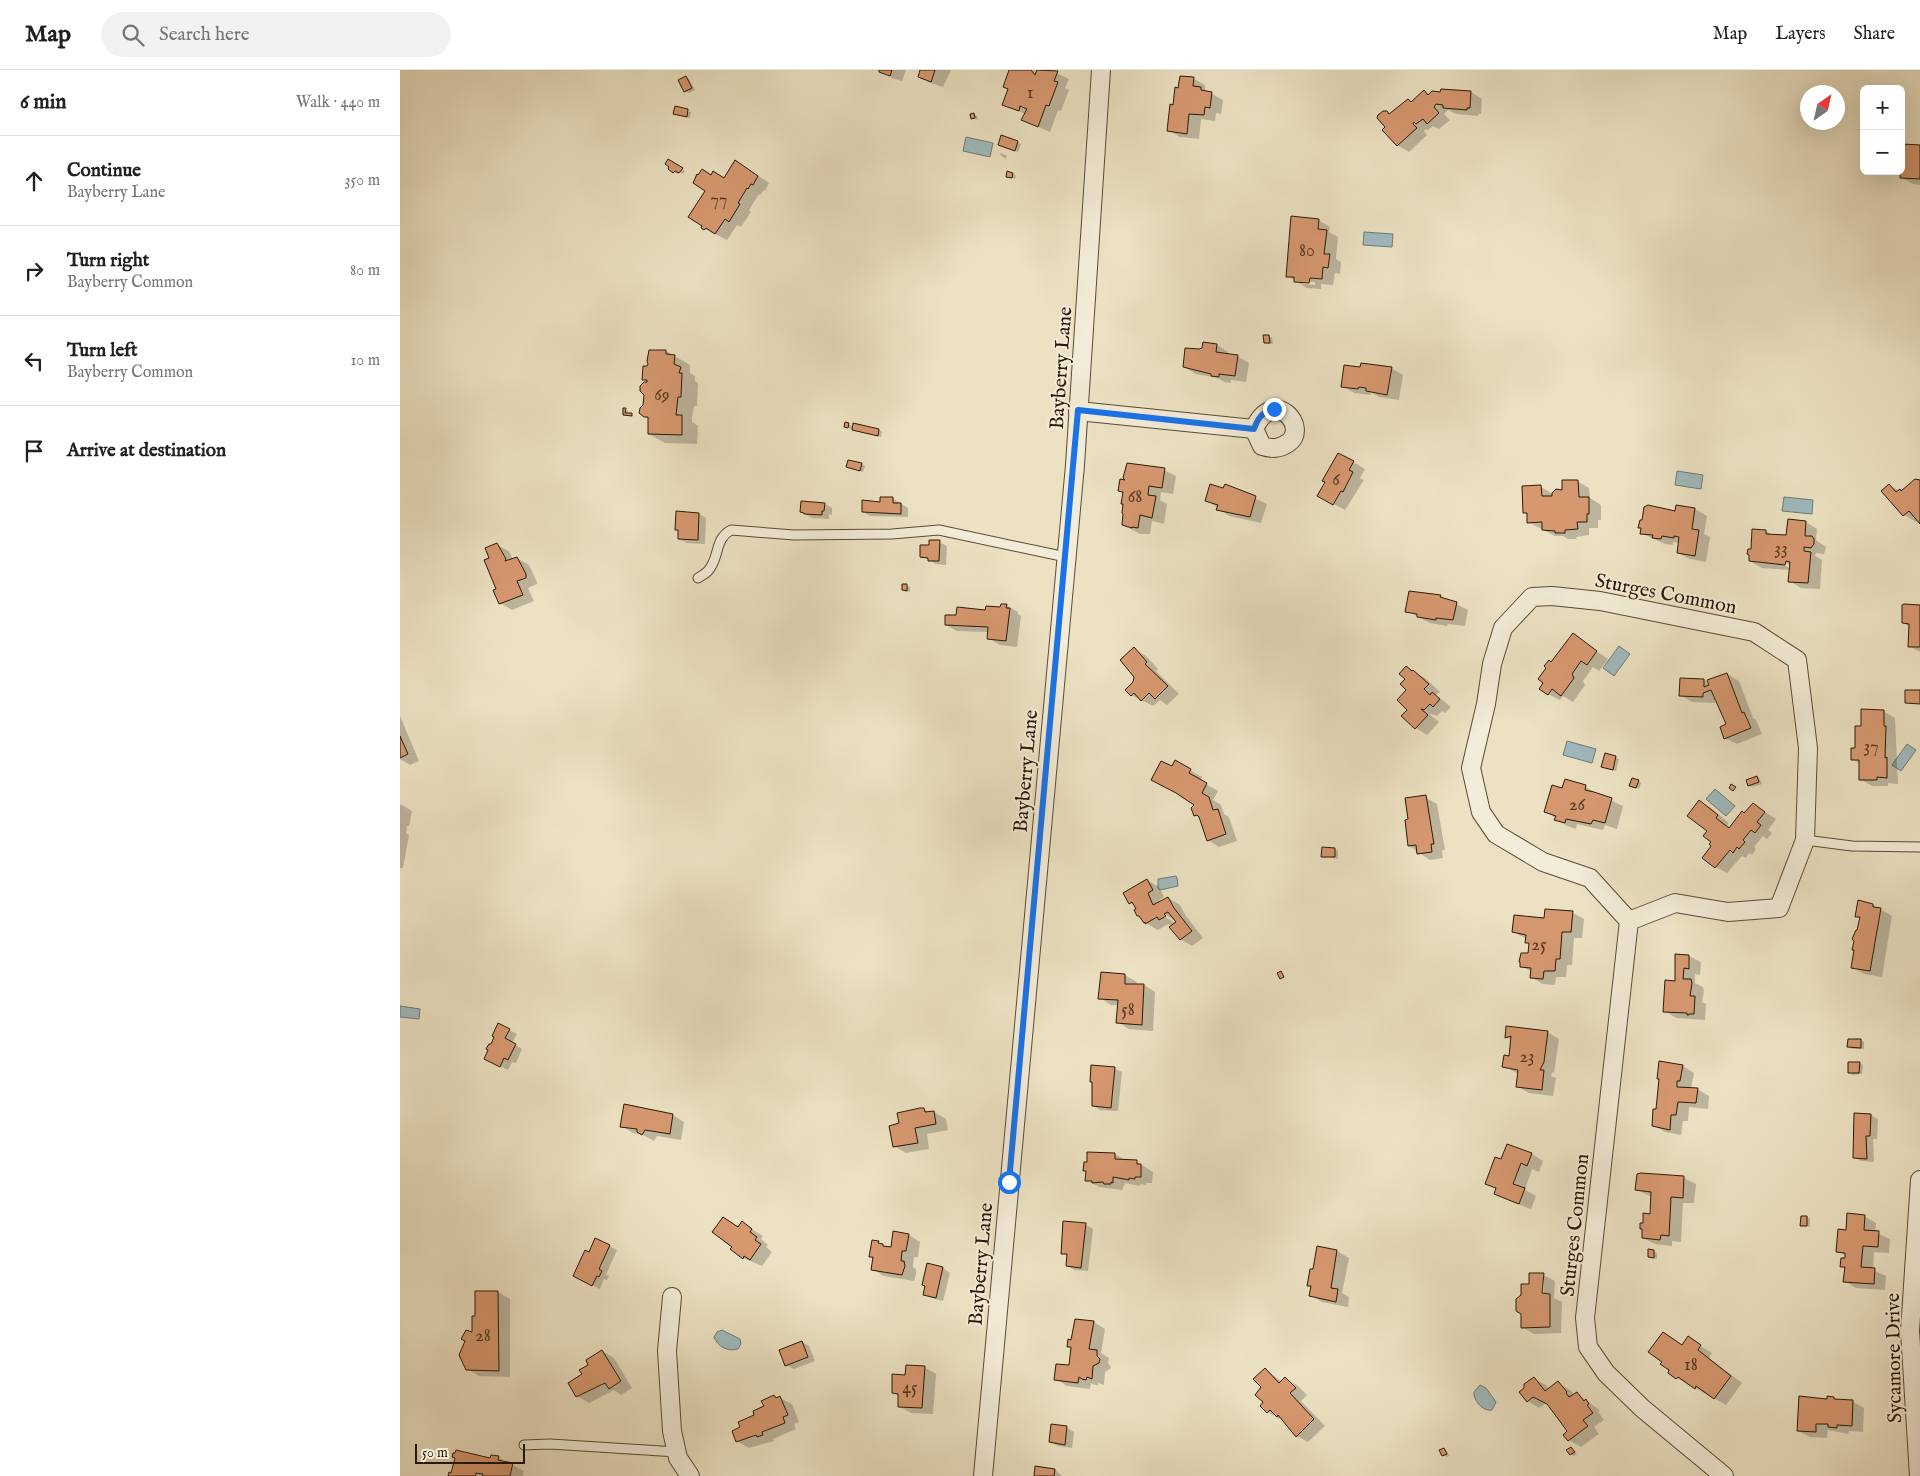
<!DOCTYPE html>
<html lang="en">
<head>
<meta charset="utf-8">
<style>
	body { margin:0; font-family:"IM FELL English",serif; background:#f2f2f2; color:#202124 }
	.controls { position:absolute; right:15px; top:15px; display:grid; overflow:hidden; border-radius:8px; box-shadow:0 5px 20px #0002 }
	.controls button { width:45px; height:45px; display:grid; place-items:center; padding:0; border:0; border-bottom:1px solid #e0e0e0; background:#fff; color:#202124; font:25px sans-serif }
	.compass { position:absolute; left:1400px; top:15px; width:45px; height:45px; border-radius:50%; background:#fff; box-shadow:0 5px 20px #0002; rotate:34deg }
	.scale { position:absolute; left:15px; bottom:12px; width:110px; box-sizing:border-box; padding-left:5px; border:2px solid #2a1904; border-top:0; font-size:14px; line-height:18px; white-space:nowrap; color:#2a1904; -webkit-text-stroke:4px #f3ecd8; paint-order:stroke }
	.stop { position:absolute; width:15px; height:15px; margin:-11px; border:4px solid #1a73e8; border-radius:50%; background:#fff }
	.stop.end { background:#1a73e8; border-color:#fff; box-shadow:0 1px 5px #0008 }
	.list { margin:0; padding:0; list-style:none }
	h2 { display:flex; justify-content:space-between; align-items:center; height:65px; margin:0; padding:0 20px; font-size:21px }
	h2 small { font-size:16px; font-weight:400; color:#757577 }
	.list li { display:grid; grid-template-columns:32px 1fr auto; gap:15px; align-items:center; box-sizing:border-box; height:90px; padding:0 20px; border-top:1px solid #e0e0e0 }
	.list b { display:block; font-size:19px; white-space:nowrap }
	.list p { margin:0; font-size:16px; white-space:nowrap; color:#757577 }
	.list em { font-size:16px; font-style:normal; color:#757577 }
	.icon { flex:none; width:28px; height:28px; fill:none; stroke:currentColor; stroke-width:2; stroke-linecap:round; stroke-linejoin:round }
	.map { position:relative; flex:none; width:1520px; height:1406px; overflow:hidden }
	header { display:flex; align-items:center; gap:30px; box-sizing:border-box; height:70px; padding:0 25px; background:#fff; border-bottom:1px solid #e0e0e0 }
	header strong { font-size:24px }
	nav { display:flex; gap:28px; margin-inline-start:auto; font-size:18px }
	.search { width:350px; height:45px; background:#f2f2f2; display:flex; align-items:center; gap:12px; box-sizing:border-box; padding:0 18px; border-radius:28px; color:#757577; font-size:19px }
	main { display:flex }
	aside { flex:1; background:#fff }
	.map>svg:first-child { display:block }
</style>
</head>
<body>
<header>
<strong>Map</strong>
<div class="search"><svg class="icon" aria-label="search" viewBox="0 0 24 24"><circle cx="10" cy="10" r="6"/><path d="M15 15l6 6"/></svg>Search here</div>
<nav><a>Map</a><a>Layers</a><a>Share</a></nav>
</header>
<main>
<aside>
<h2>6 min<small>Walk · 440 m</small></h2>
<ul class="list">
<li><svg class="icon" aria-label="ahead" viewBox="0 0 24 24"><path d="M12 20V5M6 11l6-6 6 6"/></svg><div><b>Continue</b><p>Bayberry Lane</p></div><em>350 m</em></li>
<li><svg class="icon" aria-label="right" viewBox="0 0 24 24"><path d="M7 20v-9h11M14 6l5 5-5 5"/></svg><div><b>Turn right</b><p>Bayberry Common</p></div><em>80 m</em></li>
<li><svg class="icon" aria-label="left" viewBox="0 0 24 24"><path d="M17 20v-9H6M10 6l-5 5 5 5"/></svg><div><b>Turn left</b><p>Bayberry Common</p></div><em>10 m</em></li>
<li><svg class="icon" aria-label="arrive" viewBox="0 0 24 24"><path d="M6 21V4h12l-3 4 3 4H6"/></svg><div><b>Arrive at destination</b></div></li>
</ul>
</aside>
<div class="map">
<svg width="1520" height="1406" viewBox="0 0 1520 1406">
	<rect width="100%" height="100%" fill="#ece2c3"/>
	<filter id="stains"><feTurbulence type="fractalNoise" baseFrequency=".004" numOctaves="4"/><feColorMatrix values="0 0 0 0 .2 0 0 0 0 .09 0 0 0 0 .02 0 0 0 .5 -.17"/></filter>
	<radialGradient id="worn" r=".72"><stop offset=".6" stop-color="#630" stop-opacity="0"/><stop offset="1" stop-color="#630" stop-opacity=".3"/></radialGradient>
	<!-- water -->
	<g fill="#9fbabf" stroke="#707a74">
		<path d="M566 67 593 73 590 87 563 81Z"/>
		<path d="M964 162 993 164 992 177 963 175Z"/>
		<path d="M1277 401 1303 405 1301 419 1275 415Z"/>
		<path d="M1384 427 1413 430 1412 444 1382 441Z"/>
		<path d="M1219 576 1230 584 1214 606 1203 598Z"/>
		<path d="M1167 671 1196 679 1192 693 1163 685Z"/>
		<path d="M1507 674 1516 680 1501 701 1492 695Z"/>
		<path d="M1315 719 1335 736 1326 746 1306 729Z"/>
		<path d="M776 806 777 808 778 816 760 820 758 818V809Z"/>
		<path d="M0 936 20 939 19 949 0 947Z"/>
		<path d="M322 1260 340 1269 341 1274 338 1279C328 1282 318 1277 314 1267L317 1262Z"/>
		<path d="M1080 1315 1086 1318 1096 1332 1092 1340C1083 1342 1073 1330 1074 1322Z"/>
	</g>
	<!-- shadow -->
	<g fill="#0003" fill-rule="evenodd">
		<path d="M480 0H506L502 11 492 8Z"/>
		<path d="M517 0H551L543 17 531 13 519 7 521 1Z"/>
		<path d="M610 0H634L637 2 638 0H650L669 9 665 18 669 20 661 41 658 40 650 62 623 50 625 44 603 34 609 19Z"/>
		<path d="M286 7 289 9 295 20 289 23 285 21Z"/>
		<path d="M794 9 805 15V20L823 30 821 44 816 43 815 51 801 49 799 69 780 67 768 60 779 19Z"/>
		<path d="M1025 22 1030 25 1071 22 1082 29 1081 44H1078V46L1056 44 1048 40 1044 44 1050 50 1039 59 1033 56 1028 60 1026 59 1024 61 1027 65 1009 82 997 75 987 57V43L990 44 1012 33Z"/>
		<path d="M276 38 291 42 290 48 274 43Z"/>
		<path d="M574 44 577 46 578 50 572 48Z"/>
		<path d="M602 66 621 74 618 82 603 76Z"/>
		<path d="M1520 76V115L1513 114 1502 108 1501 80Z"/>
		<path d="M601 83 607 86 606 89 600 85Z"/>
		<path d="M269 90 285 101 283 104 279 102 277 104 270 99Z"/>
		<path d="M336 91 369 113 365 121 364 120 360 125 359 124 349 140 351 142 341 157 337 155 327 170 305 159 307 120 312 106 324 110Z"/>
		<path d="M613 104 616 106 615 109 607 106Z"/>
		<path d="M918 150 930 157 929 162 938 167 936 189 941 192 940 204 935 203 933 215 921 214V219L907 218 888 206ZM900 211 915 212V215L903 214Z"/>
		<path d="M869 266 872 268 873 274 865 273Z"/>
		<path d="M817 275 828 282V285L837 286 849 293 846 312 831 310V313L824 312 818 308 796 304 784 297 800 280Z"/>
		<path d="M266 281 290 295V303L295 306V311L298 313 297 336H294L292 348V352L298 356 297 374 265 373 249 364V349L244 346V335L252 314 243 309 248 297Z"/>
		<path d="M991 298 1003 305 999 330 979 327 971 322 970 325 954 323 942 316 961 299Z"/>
		<path d="M225 340 228 341V344L235 347 224 344Z"/>
		<path d="M446 353 454 357V355L479 360 482 362 481 367 448 358 445 357Z"/>
		<path d="M939 384 965 399 960 408 964 410 945 440 919 426Z"/>
		<path d="M462 394 465 396 463 402 448 397Z"/>
		<path d="M764 400 776 406 773 424 761 422 760 430 767 434 764 454 752 451 750 464H740L723 455 724 424 719 421 727 412Z"/>
		<path d="M1177 411 1189 418 1190 428 1201 435V450H1198V458H1189V465L1176 467 1177 469H1168L1163 466H1155L1128 452V444L1124 442V417H1141L1153 424 1163 422Z"/>
		<path d="M1520 411V452L1518 450 1516 452 1504 445 1489 416 1501 421Z"/>
		<path d="M826 415 867 434 861 453 829 446 806 430 824 420Z"/>
		<path d="M492 428 508 438V447L470 446 463 442Z"/>
		<path d="M425 434 432 438V445L429 444V449L412 448 402 442Z"/>
		<path d="M1295 439 1307 446 1304 464 1310 467 1306 492 1290 489 1278 483 1279 473 1273 472V475L1265 474 1241 463 1276 442Z"/>
		<path d="M299 444 306 448 305 474 287 473 279 469 280 461 276 459Z"/>
		<path d="M1406 452 1417 459 1416 470 1426 477 1424 484 1416 483 1415 486 1422 490 1420 519 1401 518 1389 511 1390 500 1362 498 1350 491 1352 481 1366 461 1373 465 1387 467ZM1381 490 1391 496V499L1379 492Z"/>
		<path d="M539 472 547 476 546 495 536 494 521 486 530 476Z"/>
		<path d="M97 475 109 481 113 490 117 488 129 495 137 512V514L128 518 134 531 112 540 100 533 91 489Z"/>
		<path d="M506 516 510 517V522L503 520Z"/>
		<path d="M1040 526 1068 540 1065 556 1048 554 1047 556 1030 553 1007 541Z"/>
		<path d="M606 535 618 542V544L621 546 617 577 600 575 588 568 589 562 557 561 546 555 557 547 601 539Z"/>
		<path d="M1520 536V582L1509 576 1510 557 1504 553Z"/>
		<path d="M1173 565 1208 589 1199 601 1193 597 1183 611 1185 615 1173 632 1163 626 1160 630 1148 624 1145 612 1148 598Z"/>
		<path d="M734 579 746 586 758 599 756 601 779 624 767 635 760 630 753 636 731 625 735 613Z"/>
		<path d="M1013 601 1025 608 1040 622 1036 625 1051 637 1045 643 1042 641 1037 646 1028 643 1039 652 1027 665 1016 658 1003 646 1009 640 1008 620Z"/>
		<path d="M1327 604 1339 611 1353 648 1356 650 1362 664 1337 674 1325 668 1328 655 1315 626V633L1292 632 1280 625 1304 610 1310 614Z"/>
		<path d="M1483 641 1495 648 1498 714 1488 713V716H1472L1460 709V694L1452 689 1462 657Z"/>
		<path d="M0 646 19 691 10 695 0 689Z"/>
		<path d="M1206 684 1219 689 1216 701 1206 698Z"/>
		<path d="M775 692 802 707 800 711 818 721 813 730 821 735 824 744 829 747 837 771 819 777 808 770 801 749 795 745 797 735 772 698Z"/>
		<path d="M1357 707 1360 709 1362 714 1352 717 1349 715Z"/>
		<path d="M1166 711 1186 717 1197 724 1223 736 1217 759 1205 755 1203 760 1177 754 1176 759 1167 756 1145 741 1163 720Z"/>
		<path d="M1238 711 1241 713 1239 719 1231 716Z"/>
		<path d="M1025 727 1037 734 1045 780H1042L1043 788 1030 790 1009 776V750Z"/>
		<path d="M1300 732 1311 738 1329 753 1327 755 1331 758 1353 734 1376 749 1368 760 1372 763 1367 769 1363 766 1354 777 1356 779 1352 785 1349 783 1346 788 1342 786 1327 803 1316 797 1313 771Z"/>
		<path d="M0 734 12 741 9 756H7L6 763 9 765 3 798H0Z"/>
		<path d="M935 779 938 781V789L923 786Z"/>
		<path d="M747 810 759 817 764 827 759 830 760 832 768 828 780 835 786 846 803 868 792 876 780 869 773 856 768 854 758 860 747 854 738 846 736 836 730 833ZM761 842 776 851 777 854 760 844Z"/>
		<path d="M1473 835 1492 846 1482 907 1464 904 1452 897 1461 849 1456 846Z"/>
		<path d="M1173 843 1184 849 1182 868H1174L1172 895H1167L1166 907H1156L1155 915 1143 914 1131 907 1132 902 1121 896 1129 885 1130 874 1126 872 1127 869 1113 862 1145 849Z"/>
		<path d="M1276 885 1289 886 1301 892 1300 905 1295 904V913L1303 917 1304 921 1302 932 1306 934 1305 950 1276 948 1265 941 1276 913Z"/>
		<path d="M725 905 737 912 736 915H744L755 922 753 961 729 959 718 952 719 935H711L700 928Z"/>
		<path d="M1107 958 1147 962 1159 969 1154 1003 1152 1002 1151 1006 1156 1008 1153 1026 1129 1023 1117 1016 1119 1004 1103 996 1110 987 1112 970 1106 967Z"/>
		<path d="M109 960 117 964 112 973 122 979 116 993 112 992 108 1000 93 993 89 980Z"/>
		<path d="M1449 970H1461L1464 972V979H1452L1449 977Z"/>
		<path d="M1459 993 1463 995 1462 1004 1453 1005 1449 1003Z"/>
		<path d="M1281 995 1294 1003 1291 1019H1297L1309 1026 1308 1039 1289 1037 1288 1051H1283L1281 1065 1265 1062 1253 1055 1257 1040Z"/>
		<path d="M714 998 722 1002 718 1041 700 1040 693 1035Z"/>
		<path d="M524 1039 530 1043 534 1042 546 1049 548 1060 527 1064 529 1079 506 1083 494 1076 500 1054Z"/>
		<path d="M273 1045 284 1052 281 1070 257 1066 254 1071 243 1065 233 1063 222 1056Z"/>
		<path d="M1471 1045 1478 1049 1477 1069H1473L1474 1092 1461 1091 1454 1087Z"/>
		<path d="M1107 1075 1132 1084 1143 1091 1139 1102 1132 1099 1125 1120 1136 1126 1131 1139 1107 1130 1095 1123 1097 1119 1086 1113 1102 1091Z"/>
		<path d="M688 1083 715 1084 727 1091 737 1092 753 1102 752 1113H746V1115L740 1114V1116L725 1113 722 1120 699 1117 687 1110V1102L685 1100 688 1093Z"/>
		<path d="M1284 1108 1296 1114 1294 1133H1283L1281 1172 1272 1171V1176L1255 1174 1243 1168 1244 1160 1241 1159 1251 1145 1252 1127 1237 1120Z"/>
		<path d="M1464 1146 1476 1153 1475 1162 1490 1169 1489 1183 1474 1182 1473 1200 1486 1206 1485 1220 1456 1218 1445 1211 1446 1199 1442 1196 1446 1186 1438 1181 1447 1161Z"/>
		<path d="M1407 1147 1410 1149V1157L1402 1155Z"/>
		<path d="M342 1153 363 1166 361 1169 368 1175 366 1177 372 1182 362 1196 343 1188 338 1158Z"/>
		<path d="M686 1155 693 1159 688 1201 675 1200 667 1196 668 1186 663 1183Z"/>
		<path d="M509 1165 520 1172 518 1187H514L513 1197 516 1199V1204L514 1211 484 1206 472 1199 474 1188 471 1186 478 1173 492 1179Z"/>
		<path d="M209 1176 217 1180 206 1205 209 1206 207 1210 204 1209 200 1219 182 1210 189 1184Z"/>
		<path d="M937 1181 949 1188 942 1223 949 1227 948 1237 922 1232 910 1225 912 1217 909 1215 914 1201Z"/>
		<path d="M1254 1181 1257 1183V1189L1249 1187Z"/>
		<path d="M543 1198 550 1203 543 1231 532 1228 524 1224 526 1216Z"/>
		<path d="M1143 1205 1155 1211 1154 1228 1162 1232 1161 1263 1134 1264 1122 1257 1130 1215ZM1142 1209H1144L1143 1230H1140Z"/>
		<path d="M76 1222H98L110 1229V1307L79 1306 67 1299 76 1247Z"/>
		<path d="M676 1250 694 1252 705 1259 701 1283 709 1288 708 1293 711 1297 710 1299 705 1302 704 1315 698 1313V1315H695L691 1313 690 1319 667 1316 656 1309 670 1297 672 1278 669 1276 672 1271Z"/>
		<path d="M1288 1268 1312 1283 1309 1288 1342 1313 1326 1335 1277 1308 1283 1276Z"/>
		<path d="M402 1272 409 1276 415 1291 394 1299 386 1295Z"/>
		<path d="M202 1281 214 1288 232 1318 221 1325 214 1320 189 1333 177 1326 183 1305Z"/>
		<path d="M524 1297 536 1304 533 1344 511 1343 499 1336 500 1326 493 1323 506 1306Z"/>
		<path d="M865 1299 882 1312 885 1309 897 1315 907 1325 901 1331 925 1356 908 1372 897 1366 881 1347 879 1349 868 1342 863 1317Z"/>
		<path d="M1134 1309 1146 1315 1149 1320 1158 1313 1170 1320 1175 1325 1177 1324 1197 1338 1200 1341 1198 1342 1204 1350 1194 1357 1199 1364 1181 1377 1169 1370 1165 1365 1169 1362 1149 1334 1146 1333 1139 1338 1128 1331Z"/>
		<path d="M374 1326 378 1329 380 1328 392 1334 399 1352 394 1354 396 1359 373 1369 374 1371 349 1378 337 1371 342 1358Z"/>
		<path d="M1434 1328 1438 1331H1452L1464 1338 1463 1362 1449 1361 1448 1364 1428 1360 1427 1368 1410 1367 1398 1361 1428 1331Z"/>
		<path d="M667 1358 674 1362 672 1378 658 1376 650 1372Z"/>
		<path d="M1171 1378 1177 1384 1174 1386 1171 1384Z"/>
		<path d="M1044 1379 1047 1381 1049 1386 1047 1387 1043 1385Z"/>
		<path d="M99 1388 124 1401 123 1406H49Z"/>
		<path d="M637 1397 655 1400 662 1406H635Z"/>
	</g>
	<!-- building -->
	<g fill="#d79870" stroke="#2a1904">
		<path d="M479 0H492L490 6 479 2Z"/>
		<path d="M520 0H535L531 12 518 7Z"/>
		<path d="M609 0H631L635 5 637 0 658 1 654 11 658 12 649 36 646 35 638 57 621 50 627 39 620 36 619 41 602 35 608 19 603 17Z"/>
		<path d="M286 6 292 18 284 22 278 10Z"/>
		<path d="M780 6 794 7 793 16 801 17V20L812 22 810 38 805 37 804 45 789 44 787 64 767 61 770 34 773 35 775 17 778 18Z"/>
		<path d="M1041 19 1071 21 1070 38H1067V40L1043 38V35L1036 34 1034 37 1039 43 1027 54 1023 49 1016 54 1014 52 1013 54 1017 58 997 76 982 60 985 57 977 48 978 45 983 41H987L989 44 1008 29 1011 32 1024 20 1028 25 1032 21 1040 22Z"/>
		<path d="M275 36 288 39 287 47 273 44Z"/>
		<path d="M574 43 575 48 571 49 570 44Z"/>
		<path d="M601 65 618 71 615 81 598 75Z"/>
		<path d="M1502 74 1520 75V109L1500 108Z"/>
		<path d="M268 89 283 98 279 103 275 101 273 103 268 99 269 97 265 94Z"/>
		<path d="M335 90 358 106 353 115 351 114 348 119 347 118 338 133 340 134 329 152 325 149 315 164 306 158 304 160 301 158 302 156 288 147 305 121 293 113 297 104 298 105 302 99 311 105 313 101 324 108Z"/>
		<path d="M607 101 613 103 612 108 606 107Z"/>
		<path d="M891 146 919 149 918 159 927 160 924 184H930L928 198 923 197 922 209 910 208 909 213 894 212V207H886Z"/>
		<path d="M863 265H869L870 273H864Z"/>
		<path d="M803 272 817 274 816 282 838 285 835 306 819 304V307L811 306V304L783 297 785 278 799 279 802 278Z"/>
		<path d="M249 280H266V284L275 285 274 294 281 297 279 303H282L281 327H278L276 345H282V365L248 364V347H244L239 343 240 338 243 335 244 325 240 321V316L244 312H247V310H242L243 296H247L248 294 247 291Z"/>
		<path d="M961 293 992 297 987 325 966 321V318L959 317 958 319 941 317 944 295 960 297Z"/>
		<path d="M223 338H226L225 343H232V346L223 345Z"/>
		<path d="M445 352 449 353 448 358 444 357Z"/>
		<path d="M453 353 479 359 478 366 452 360Z"/>
		<path d="M938 383 954 391 949 400 953 402 943 422 941 421 933 435 917 426 925 412 922 411Z"/>
		<path d="M448 390 462 393 460 401 446 397Z"/>
		<path d="M727 393 765 398 762 418 749 416 748 425 756 426 752 448 740 445 738 458 732 457V458L722 455 723 444 722 443 723 434H721L723 422 718 421 720 409 725 410 723 408Z"/>
		<path d="M1515 409 1520 410V454L1509 441 1503 446 1481 421 1489 414 1496 422 1500 419 1501 421Z"/>
		<path d="M1162 410H1178L1179 427H1189V444H1187V452H1177L1178 459 1165 460V463H1155V461L1142 460V452L1127 453V443H1123L1122 416 1141 415 1142 426H1152V423L1156 419 1162 420Z"/>
		<path d="M810 414 823 418 825 414 856 426 850 447 816 440 818 435 805 431Z"/>
		<path d="M480 427H493V433H501V444L462 442V430L480 432Z"/>
		<path d="M401 431 425 433 424 441H422V445L404 444V443L400 442Z"/>
		<path d="M1248 435 1275 441 1276 435 1295 438 1292 459 1299 460 1295 486 1277 483 1279 467 1274 466V468L1262 466 1261 469 1252 468 1253 465 1240 464 1241 458H1238L1240 450H1242L1244 437Z"/>
		<path d="M276 441 299 443 298 470 278 469V460H275Z"/>
		<path d="M1388 449 1406 451 1405 466H1412L1414 469V474L1411 478 1404 477V481L1411 482 1408 513 1388 512 1390 492 1386 491 1385 495 1349 491V485L1347 484 1348 479H1351L1352 459 1366 460V464L1386 465Z"/>
		<path d="M529 470H540L539 491H528V488L520 487V475H529Z"/>
		<path d="M97 473 106 489 105 491 117 487 126 504V508L117 511 123 525 99 534 93 520 96 519 84 490 89 488 85 478Z"/>
		<path d="M502 514H507V521L502 520Z"/>
		<path d="M1009 521 1041 525 1040 527 1057 532 1053 550 1036 548V550L1017 547V544L1005 542Z"/>
		<path d="M601 534H607L606 538H610L606 571 587 569 588 557 545 555V545H556L557 537 585 540 586 536 600 537Z"/>
		<path d="M1504 534 1520 535V577H1508L1509 554 1502 553V535Z"/>
		<path d="M1173 563 1197 581 1187 595 1181 591 1172 604 1174 608 1161 626 1152 619 1148 625 1139 619 1143 613 1138 609 1146 598 1144 596 1149 590 1151 592Z"/>
		<path d="M734 577 747 592 745 594 768 616 755 629 749 623 741 631 734 623 731 626 725 620 733 612 734 607 720 590Z"/>
		<path d="M1006 596 1012 601 1013 600 1029 614 1024 619 1030 625 1032 622 1040 629 1033 637 1030 634 1024 640 1021 639 1028 645 1015 659 1001 646 1007 640 997 630 1006 620 1000 614 1005 609 999 604Z"/>
		<path d="M1327 603 1342 643 1344 642 1351 658 1324 669 1320 657 1326 654 1311 620 1303 623V627L1279 626 1280 608 1304 609V617L1309 615 1307 610Z"/>
		<path d="M1505 620H1520V634L1505 633Z"/>
		<path d="M1461 639 1484 640V656H1486L1485 688 1487 687V708L1477 707V710H1459V690H1451V678H1455V656H1461Z"/>
		<path d="M0 666 8 684 0 688Z"/>
		<path d="M1205 683 1216 686 1213 700 1201 697Z"/>
		<path d="M775 690 791 699 789 703 807 713 802 723 809 727 813 740 818 739 826 764 807 771 799 747 797 745 794 746 791 738 794 735 776 723 751 710 761 691 772 696Z"/>
		<path d="M1357 706 1359 712 1348 716 1346 710Z"/>
		<path d="M1232 708 1239 710 1236 718 1229 716Z"/>
		<path d="M1165 709 1186 715 1185 720 1194 722 1212 728 1205 753 1193 750 1191 754 1166 749 1165 753 1154 750 1156 746 1144 742 1152 715 1162 718Z"/>
		<path d="M1331 714 1336 717 1333 721 1329 718Z"/>
		<path d="M1026 725 1034 774H1031L1032 782 1017 784 1016 775 1008 776 1005 750 1008 749 1005 728Z"/>
		<path d="M1299 730 1318 745 1316 748 1329 758 1342 741 1344 743 1353 733 1365 742 1357 752 1361 755 1355 763 1351 760 1343 770 1345 772 1339 779 1337 777 1333 783 1330 780 1315 798 1302 788 1311 776 1309 774 1311 772 1303 766 1307 761 1287 746Z"/>
		<path d="M922 777 935 778V787H921Z"/>
		<path d="M747 809 753 820 748 823 753 835 768 827 774 838 792 861 780 870 769 857 776 852 768 842 764 844 766 846 759 850 757 847 745 854V852L744 853 739 846H737L734 840 736 839 732 832 729 834 723 823Z"/>
		<path d="M1458 830 1473 834V837L1481 838 1470 901 1451 898 1454 880H1452L1454 871 1452 869 1456 860H1457L1460 847H1455Z"/>
		<path d="M1145 839 1173 841 1171 862H1162L1160 889H1156L1155 901H1144L1143 909 1130 908 1131 898 1120 897V892H1119L1121 883H1128L1129 873H1125L1126 865 1112 862 1114 845 1144 848Z"/>
		<path d="M1275 884 1289 885V899L1284 898 1283 909H1291L1292 913 1290 926H1295L1294 944H1289V945H1287V943L1263 942 1265 910 1275 911Z"/>
		<path d="M881 901 884 907 880 909 877 903Z"/>
		<path d="M701 902 725 904V914H744L742 955 716 953 718 930 698 929Z"/>
		<path d="M98 953 110 959 105 968 116 974 108 990 104 988 100 997 84 989 88 980 86 979 89 974H91L94 967 92 966Z"/>
		<path d="M1106 956 1148 961 1144 992 1140 1000H1144L1142 1020 1116 1017 1118 1000 1102 997 1104 985 1109 986 1111 966 1105 968Z"/>
		<path d="M1448 969H1461V978L1447 977Z"/>
		<path d="M1259 991 1283 995 1280 1011H1277V1017L1298 1018 1296 1033 1278 1032 1276 1045H1271L1270 1060 1252 1056 1253 1039H1256L1259 1009H1257Z"/>
		<path d="M1448 992H1460L1459 1003H1448Z"/>
		<path d="M691 995 715 997 711 1038 692 1036V1012H690Z"/>
		<path d="M224 1034 273 1044 270 1064 245 1060 242 1065 237 1062V1059L220 1057Z"/>
		<path d="M520 1038H524L525 1042 534 1041 536 1054 515 1058 518 1073 493 1077 489 1056 499 1053 497 1043Z"/>
		<path d="M1454 1043 1471 1044 1470 1066H1466L1467 1089 1453 1088Z"/>
		<path d="M1107 1074 1132 1083 1127 1096 1121 1093 1113 1114 1125 1118 1119 1134 1094 1124 1096 1118 1085 1114 1095 1087 1101 1089Z"/>
		<path d="M687 1082 715 1083V1089L737 1090V1094H741V1107H735V1109L729 1108V1110L713 1107V1113L711 1112V1114H704L703 1112 692 1113V1111H685L686 1101H683L684 1092H687Z"/>
		<path d="M1241 1103 1284 1106 1283 1128 1271 1127 1269 1166 1261 1165 1260 1170 1242 1168V1159H1240V1153H1243V1143L1250 1144 1251 1122 1235 1120 1237 1104Z"/>
		<path d="M1447 1143 1465 1145 1464 1160 1479 1161 1478 1177 1463 1176 1461 1197 1475 1198 1474 1214 1443 1212 1445 1197H1440L1441 1188H1445V1183L1436 1182 1438 1159 1446 1160Z"/>
		<path d="M1401 1146H1407V1156H1400Z"/>
		<path d="M323 1147 338 1157 342 1151 352 1159 350 1162 357 1167 355 1170 361 1174 350 1190 344 1186 343 1189 330 1179 332 1177 312 1162Z"/>
		<path d="M663 1151 686 1153 681 1198 666 1196 667 1184H661Z"/>
		<path d="M493 1161 509 1164 506 1181H502L501 1191H504L505 1196 502 1205 471 1200 473 1187H469L472 1170 479 1171 478 1173 483 1174V1176L491 1177Z"/>
		<path d="M195 1168 210 1175 199 1199 202 1201 199 1207 197 1206 192 1216 173 1206 185 1180 189 1182Z"/>
		<path d="M917 1176 937 1180 931 1218 938 1219 936 1232 909 1226 911 1216H907L910 1199H913Z"/>
		<path d="M1248 1179 1254 1180V1188L1248 1187Z"/>
		<path d="M527 1193 543 1197 536 1228 523 1225 525 1216 522 1215Z"/>
		<path d="M1129 1203H1144L1142 1223 1150 1224V1257L1121 1258V1244L1116 1241V1229L1121 1225V1214H1129Z"/>
		<path d="M75 1221H98L99 1301 66 1300 59 1285 65 1271 61 1269 66 1260 72 1262V1246H75Z"/>
		<path d="M675 1249 694 1251 689 1279 697 1280V1286L700 1289 699 1293 693 1296 692 1309 687 1307 686 1310 682 1309 679 1307 678 1313 654 1310 656 1294 669 1295 671 1277H667L668 1269 671 1270Z"/>
		<path d="M1263 1262 1282 1275 1288 1266 1301 1275 1298 1280 1331 1306 1314 1329 1296 1316 1295 1319 1278 1307 1276 1309 1268 1303 1269 1300 1260 1294 1262 1292 1248 1282Z"/>
		<path d="M402 1271 408 1287 385 1296 379 1280Z"/>
		<path d="M202 1280 221 1311 209 1319 205 1313 176 1327 168 1313 182 1304 179 1300 188 1295 186 1290Z"/>
		<path d="M506 1295 525 1296 522 1338 498 1337V1324L492 1323V1304L505 1305Z"/>
		<path d="M865 1298 879 1313 885 1307 896 1318 890 1323 914 1349 896 1367 878 1345 877 1347 870 1340 867 1343 860 1336 863 1332 855 1325 861 1317 853 1309Z"/>
		<path d="M1134 1307 1145 1321 1158 1311 1167 1322 1166 1323 1169 1327 1177 1322 1184 1331 1186 1329 1189 1334 1187 1335 1193 1343 1183 1350 1188 1356 1168 1371 1163 1365 1167 1361 1147 1334 1133 1327 1127 1332 1119 1322 1124 1318V1314Z"/>
		<path d="M374 1325 376 1328 380 1326 388 1345 383 1347 385 1353 362 1362 363 1365 357 1367 356 1365 336 1372 332 1361 340 1357 338 1352 354 1345 353 1341 364 1336 361 1331Z"/>
		<path d="M1399 1326 1427 1329V1326L1434 1327V1329L1453 1330 1452 1356 1437 1355V1358L1428 1357V1354H1416V1362L1397 1361Z"/>
		<path d="M651 1354 667 1356 665 1375 649 1372Z"/>
		<path d="M1171 1377 1175 1382 1170 1385 1166 1380Z"/>
		<path d="M1044 1378 1047 1384 1042 1386 1039 1380Z"/>
		<path d="M56 1380 90 1388 91 1385 99 1386 98 1390 113 1393 110 1406H82L83 1404 76 1403 75 1406H48L49 1402 51 1403 55 1388 52 1387 53 1383H55Z"/>
		<path d="M635 1396 655 1399 654 1406H634Z"/>
	</g>
	<g fill="none" stroke-linecap="round" stroke-linejoin="round">
		<!-- lane casing -->
		<g stroke="#5a4b34" stroke-width="11">
			<g id="lane">
				<path d="M298 508C301 506 305 504 308 501 320 488 314 469 331 460L394 465 492 464 539 460 666 487"/>
				<path d="M1405 770 1452 776 1520 777"/>
				<path d="M124 1375 150 1374 277 1382"/>
			</g>
		</g>
		<!-- street casing -->
		<g stroke="#5a4b34" stroke-width="20">
			<g id="street">
				<path d="M678 341 854 359C874 315 910 358 888 373 879 379 872 379 862 376L854 359"/>
				<path d="M1229 851 1275 833 1328 842 1379 838 1405 770 1408 678 1397 590 1354 562 1200 531 1152 526 1132 527 1103 558 1092 594 1086 634 1071 698 1081 742 1096 764 1143 792 1190 808 1229 851 1185 1248 1188 1277 1206 1303 1242 1338 1324 1406"/>
				<path d="M272 1227 267 1281 272 1361 278 1388 290 1406"/>
				<path d="M583 1406 675 395 701 0"/>
				<path d="M1519 1406 1510 1261 1520 1110"/>
			</g>
		</g>
		<!-- lane -->
		<use href="#lane" stroke="#f3ecd8" stroke-width="9"/>
		<!-- street -->
		<use href="#street" stroke="#f3ecd8" stroke-width="18"/>
	</g>
	<g fill="none" stroke-linecap="round" stroke-linejoin="round">
		<!-- route -->
		<path stroke="#1a73e8" stroke-width="6" d="M609 1112 678 340 854 359C858 348 862 342 874 339"/>
	</g>
	<g text-anchor="middle" stroke-width="4" stroke-linejoin="round" paint-order="stroke">
		<!-- number labels -->
		<g font-size="18" fill="#55391f">
			<text x="630" y="28">1</text>
			<text x="319" y="135">77</text>
			<text x="907" y="186">80</text>
			<text x="262" y="330">69</text>
			<text x="936" y="415">6</text>
			<text x="735" y="432">68</text>
			<text x="1381" y="484">33</text>
			<text x="1471" y="682">37</text>
			<text x="1177" y="740">26</text>
			<text x="1139" y="880">25</text>
			<text x="728" y="945">58</text>
			<text x="1127" y="992">23</text>
			<text x="83" y="1271">28</text>
			<text x="1291" y="1300">18</text>
			<text x="510" y="1323">45</text>
		</g>
		<!-- street labels -->
		<g font-size="20" fill="#2a1904" stroke="#f3ecd8">
			<text transform="translate(660 298) rotate(-86)" y="7">Bayberry Lane</text>
			<text transform="translate(1266 523) rotate(11)" y="7">Sturges Common</text>
			<text transform="translate(625 701) rotate(-85)" y="7">Bayberry Lane</text>
			<text transform="translate(1174 1155) rotate(-84)" y="7">Sturges Common</text>
			<text transform="translate(580 1194) rotate(-85)" y="7">Bayberry Lane</text>
			<text transform="translate(1493 1288) rotate(-91)" y="7">Sycamore Drive</text>
		</g>
	</g>
	<rect width="100%" height="100%" filter="url(#stains)"/>
	<rect width="100%" height="100%" fill="url(#worn)"/>
</svg>
<div class="controls">
<button>+</button>
<button>−</button>
</div>
<svg class="compass" viewBox="-18 -18 36 36"><path d="M0-13l5 13h-10z" fill="#e53935"/><path d="M0 13l5-13h-10z" fill="#757577"/></svg>
<div class="scale">50 m</div>
<div class="stop" style="left:609px;top:1112px"></div>
<div class="stop end" style="left:874px;top:339px"></div>
</div>
</main>
</body>
</html>
